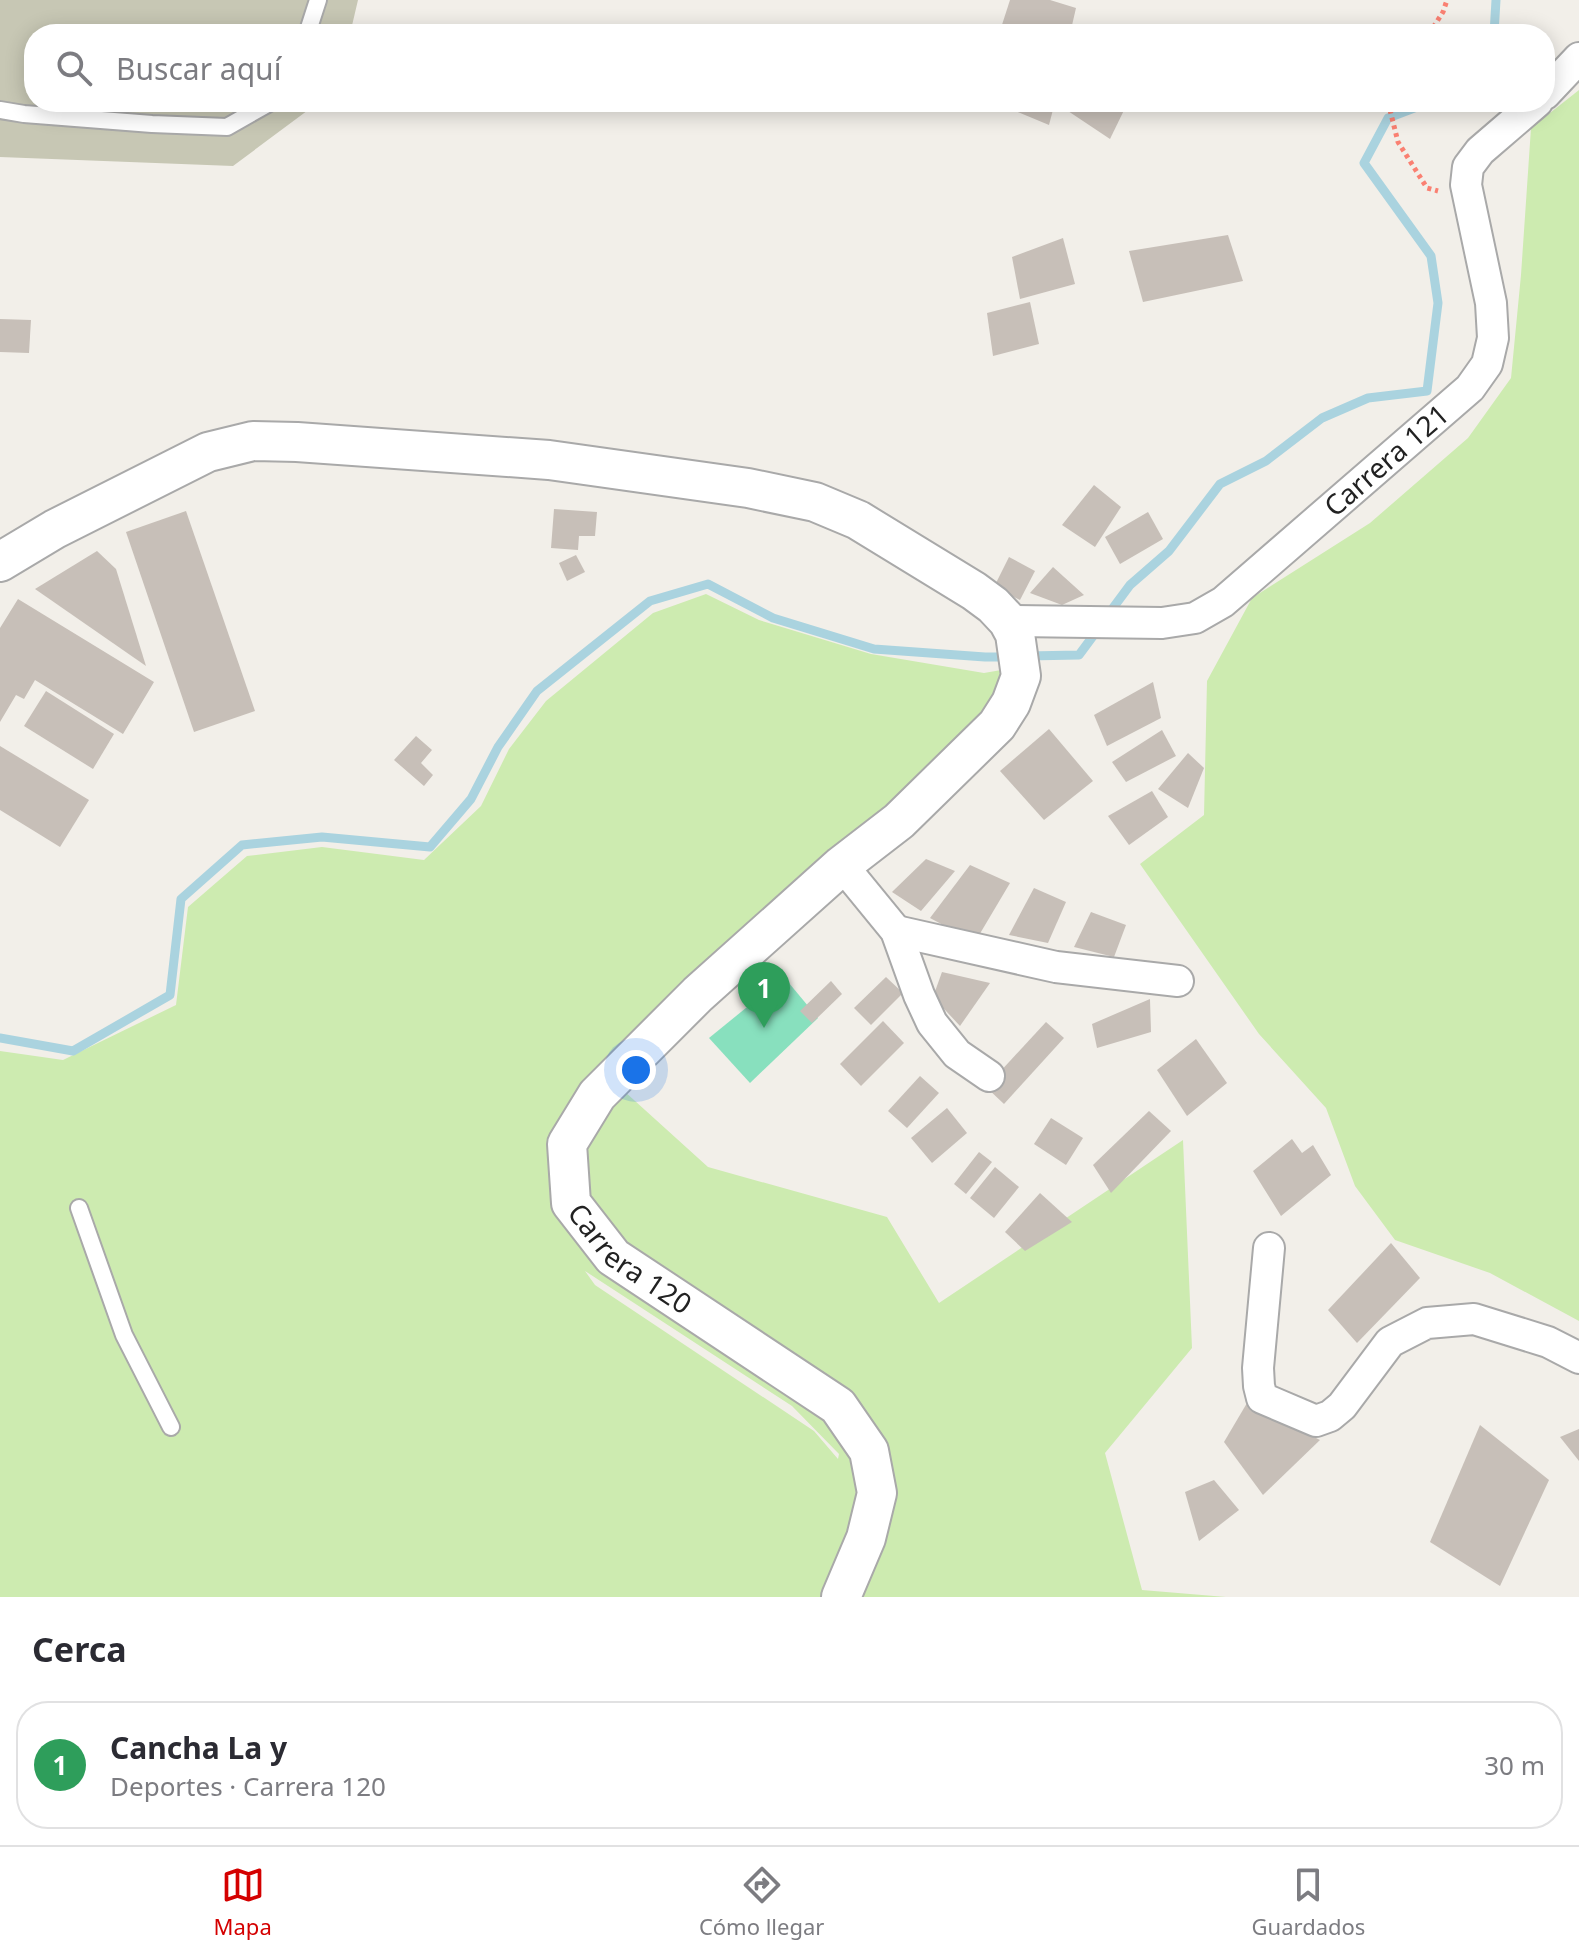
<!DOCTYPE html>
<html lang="es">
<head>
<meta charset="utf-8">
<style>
	body { margin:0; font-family:"Noto Sans",sans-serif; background:#f7f7f7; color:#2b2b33 }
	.you { position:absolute; left:636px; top:1070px; width:28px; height:28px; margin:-20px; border:6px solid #fff; border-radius:50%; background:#1a73e8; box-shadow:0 0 0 12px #1a73e833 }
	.badge { display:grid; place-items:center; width:52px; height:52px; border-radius:50%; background:#d40000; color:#fff; font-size:26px; font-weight:700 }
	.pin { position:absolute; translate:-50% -66px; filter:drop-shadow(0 2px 4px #0008) }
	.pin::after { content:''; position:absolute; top:42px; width:28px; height:24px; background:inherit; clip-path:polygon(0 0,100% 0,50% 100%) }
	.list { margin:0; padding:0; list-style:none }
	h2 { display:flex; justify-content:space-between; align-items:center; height:104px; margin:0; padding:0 32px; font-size:34px }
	h2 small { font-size:26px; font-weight:400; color:#7c7c81 }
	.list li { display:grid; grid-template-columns:52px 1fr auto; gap:24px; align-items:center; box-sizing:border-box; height:128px; margin:0 16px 16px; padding:0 16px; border:2px solid #e1e1e2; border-radius:32px }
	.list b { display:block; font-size:30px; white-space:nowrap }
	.list p { margin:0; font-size:26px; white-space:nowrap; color:#7c7c81 }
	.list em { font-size:26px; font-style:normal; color:#7c7c81 }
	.icon { flex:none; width:44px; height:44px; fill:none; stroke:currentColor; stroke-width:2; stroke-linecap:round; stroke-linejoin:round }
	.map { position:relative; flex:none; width:1579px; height:1597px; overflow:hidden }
	.search { position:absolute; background:#fff; box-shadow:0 4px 20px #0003; left:24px; right:24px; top:24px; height:88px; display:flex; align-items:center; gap:20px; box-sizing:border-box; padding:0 28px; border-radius:32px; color:#7c7c81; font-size:30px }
	.sheet { height:248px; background:#fff }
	nav { display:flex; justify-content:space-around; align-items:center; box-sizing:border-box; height:112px; border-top:2px solid #e1e1e2; background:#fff; font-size:22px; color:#7c7c81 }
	nav a { display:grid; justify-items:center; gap:4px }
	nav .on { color:#d40000 }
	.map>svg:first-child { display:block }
</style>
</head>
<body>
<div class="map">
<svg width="1579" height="1597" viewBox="0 0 1579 1597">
	<rect width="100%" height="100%" fill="#f2efe9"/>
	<!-- construction -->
	<path fill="#c7c7b4" d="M0 0H358L350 34H34V102H319L233 166 0 157Z"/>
	<!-- grass -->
	<g fill="#cdebb0" fill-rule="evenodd">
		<path d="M1579 90V1321L1490 1273 1395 1240 1355 1186 1326 1108 1259 1034 1140 864 1204 815 1207 681 1252 598 1370 523 1468 438 1511 378 1521 275 1531 128Z"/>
		<path d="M706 594 759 620 871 654 984 673 1007 669 966 754 603 1072 708 1167 887 1217 939 1303 1183 1140 1192 1348 1105 1453 1142 1590 1226 1597H0V1051L63 1060 176 1005 188 907 247 856 322 847 424 860 481 806 509 749 546 701 653 613ZM585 1271 792 1406 839 1454 838 1459 814 1431 595 1285Z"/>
	</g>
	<!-- pitch -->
	<path fill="#88e0be" d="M784 977 818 1018 750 1083 709 1038Z"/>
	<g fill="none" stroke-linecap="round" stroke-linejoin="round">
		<!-- stream -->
		<g stroke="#aad3df" stroke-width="9">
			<path d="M1494 34 1496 0"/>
			<path d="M1107 616 1130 585 1169 551 1220 484 1266 461 1322 418 1368 398 1427 391 1438 303 1431 256 1364 163 1388 118 1430 102"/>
			<path d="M1027 656 1079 655 1099 628"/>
			<path d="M0 1038 73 1051 170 995 181 899 242 845 322 837 430 847 471 799 498 747 537 691 650 601 708 584 773 618 874 649 985 657H1008"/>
		</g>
	</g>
	<!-- building -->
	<g fill="#c7bfb8">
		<path d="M1010 0H1050L1076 8 1070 34H999Z"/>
		<path d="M994 102H1055L1049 125Z"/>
		<path d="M1073 102H1128L1110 139 1068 111Z"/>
		<path d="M1228 235 1243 281 1143 302 1129 251Z"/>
		<path d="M1063 238 1075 284 1020 299 1012 257Z"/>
		<path d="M1030 302 1039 344 993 356 987 313Z"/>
		<path d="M0 319 31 320 29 353 0 352Z"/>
		<path d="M1094 485 1121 507 1095 547 1062 525Z"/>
		<path d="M554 509 597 512 595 536H579L578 550 551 548Z"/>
		<path d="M186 511 255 711 194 732 126 532Z"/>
		<path d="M1148 512 1163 539 1120 564 1105 537Z"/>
		<path d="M97 551 116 569 146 666 35 589Z"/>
		<path d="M576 555 585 572 567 581 559 563Z"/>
		<path d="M1009 557 1035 571 1020 600 994 587Z"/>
		<path d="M1053 567 1084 595 1062 605 1030 593Z"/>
		<path d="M18 599 154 682 123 734 35 680 24 699 16 695 0 722V628Z"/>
		<path d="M1153 682 1161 718 1107 746 1094 715Z"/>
		<path d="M46 691 114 734 93 769 24 726Z"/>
		<path d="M1049 729 1093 781 1044 820 1000 771Z"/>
		<path d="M1162 730 1176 756 1126 782 1112 762Z"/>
		<path d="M416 736 432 750 421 763 433 775 424 786 394 760Z"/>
		<path d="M0 746 89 800 60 847 0 810Z"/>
		<path d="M1188 753 1204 768 1188 808 1158 789Z"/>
		<path d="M1152 791 1168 817 1129 845 1108 816Z"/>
		<path d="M926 859 955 871 921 911 892 892Z"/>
		<path d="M970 865 1010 883 975 942 930 918Z"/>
		<path d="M1034 888 1066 902 1048 943 1009 935Z"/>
		<path d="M1091 912 1126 925 1114 957 1074 947Z"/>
		<path d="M942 972 990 983 960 1026 933 997Z"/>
		<path d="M886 977 903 993 871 1025 854 1008Z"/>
		<path d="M831 981 842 994 812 1023 800 1011Z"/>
		<path d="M1150 999 1151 1032 1097 1048 1092 1024Z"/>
		<path d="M883 1021 904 1043 861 1086 840 1064Z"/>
		<path d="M1046 1022 1064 1038 1004 1104 986 1087Z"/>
		<path d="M1196 1039 1227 1083 1187 1116 1157 1070Z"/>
		<path d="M920 1076 939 1093 907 1128 888 1111Z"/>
		<path d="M947 1108 967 1133 932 1163 911 1138Z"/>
		<path d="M1149 1111 1171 1131 1111 1193 1093 1165Z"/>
		<path d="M1051 1118 1083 1138 1066 1165 1034 1144Z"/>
		<path d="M1292 1139 1302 1153 1313 1145 1331 1175 1281 1216 1253 1171Z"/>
		<path d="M979 1152 992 1162 966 1194 954 1184Z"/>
		<path d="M995 1167 1019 1187 994 1218 970 1198Z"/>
		<path d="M1040 1193 1072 1222 1025 1251 1005 1232Z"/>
		<path d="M1391 1243 1420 1278 1357 1343 1328 1310Z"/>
		<path d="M1247 1403 1320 1440 1263 1495 1224 1442Z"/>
		<path d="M1480 1425 1549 1480 1500 1586 1430 1542Z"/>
		<path d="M1579 1429V1461L1560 1437Z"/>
		<path d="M1214 1480 1239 1510 1199 1541 1185 1492Z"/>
	</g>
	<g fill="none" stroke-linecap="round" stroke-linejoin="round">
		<!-- service casing -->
		<g stroke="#a9a9a9" stroke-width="20">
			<g id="service">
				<path d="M307 34 318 0"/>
				<path d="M0 110 24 114 152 124 227 127 271 102"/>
				<path d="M79 1208 124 1335 171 1427"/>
			</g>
		</g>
		<!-- minor casing -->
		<g stroke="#a9a9a9" stroke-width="34">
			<g id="minor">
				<path d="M1545 94 1579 58"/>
				<path id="s1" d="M1008 621 1162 623 1195 618 1223 602 1470 388 1487 364 1493 338 1491 303 1466 185 1468 167 1480 151 1537 102"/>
				<path d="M842 865 896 931 919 995 932 1023 957 1054 989 1076"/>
				<path d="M896 931 1056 967 1178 981"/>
				<path d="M1269 1248 1258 1368 1259 1386 1262 1398 1316 1421 1330 1416 1342 1406 1390 1342 1427 1323 1474 1319 1548 1342 1579 1358"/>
			</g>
		</g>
		<!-- tertiary casing -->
		<g stroke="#a9a9a9" stroke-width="42">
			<g id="tertiary">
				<path id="s2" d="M0 562 55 529 208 452 253 441 297 442 549 460 748 488 815 502 858 520 974 591 993 605 1008 621 1015 634 1021 676 1011 703 997 725 899 821 842 865 698 994 597 1095 567 1144 571 1203 613 1257 838 1406 869 1451 877 1493 866 1538 841 1597"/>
			</g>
		</g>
		<!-- path -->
		<g stroke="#fa8072" stroke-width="5" stroke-dasharray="4 4" stroke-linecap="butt">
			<path d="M1429 34 1443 12 1447 0"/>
			<path d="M1388 102 1398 142 1427 188 1438 191"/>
		</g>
		<!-- service -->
		<use href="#service" stroke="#fff" stroke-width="16"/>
		<!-- minor -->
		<use href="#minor" stroke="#fff" stroke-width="30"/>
		<!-- tertiary -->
		<use href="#tertiary" stroke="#fff" stroke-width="38"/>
	</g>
	<g text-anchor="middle" stroke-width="6" stroke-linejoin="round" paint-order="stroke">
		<!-- street labels -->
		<g font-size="28" fill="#222" stroke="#fff">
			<text dy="10" stroke="none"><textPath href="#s1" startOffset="436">Carrera 121</textPath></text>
			<text dy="10" stroke="none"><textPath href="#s2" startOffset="1932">Carrera 120</textPath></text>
		</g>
	</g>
</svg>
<div class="you"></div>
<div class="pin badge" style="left:764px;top:1028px;background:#2e9e5b">1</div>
<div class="search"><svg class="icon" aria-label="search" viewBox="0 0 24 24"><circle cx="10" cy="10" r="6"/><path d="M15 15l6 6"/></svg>Buscar aquí</div>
</div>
<section class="sheet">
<h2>Cerca<small></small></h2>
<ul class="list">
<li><span class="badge" style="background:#2e9e5b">1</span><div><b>Cancha La y</b><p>Deportes · Carrera 120</p></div><em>30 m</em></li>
</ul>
</section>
<nav>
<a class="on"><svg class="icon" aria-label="map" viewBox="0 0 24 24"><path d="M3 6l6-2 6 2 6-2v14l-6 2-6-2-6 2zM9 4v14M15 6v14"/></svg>Mapa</a>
<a><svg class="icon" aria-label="directions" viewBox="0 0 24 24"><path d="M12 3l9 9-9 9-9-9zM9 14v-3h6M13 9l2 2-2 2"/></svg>Cómo llegar</a>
<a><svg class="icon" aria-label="saved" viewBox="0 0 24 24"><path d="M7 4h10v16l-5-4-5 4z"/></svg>Guardados</a>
</nav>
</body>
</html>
